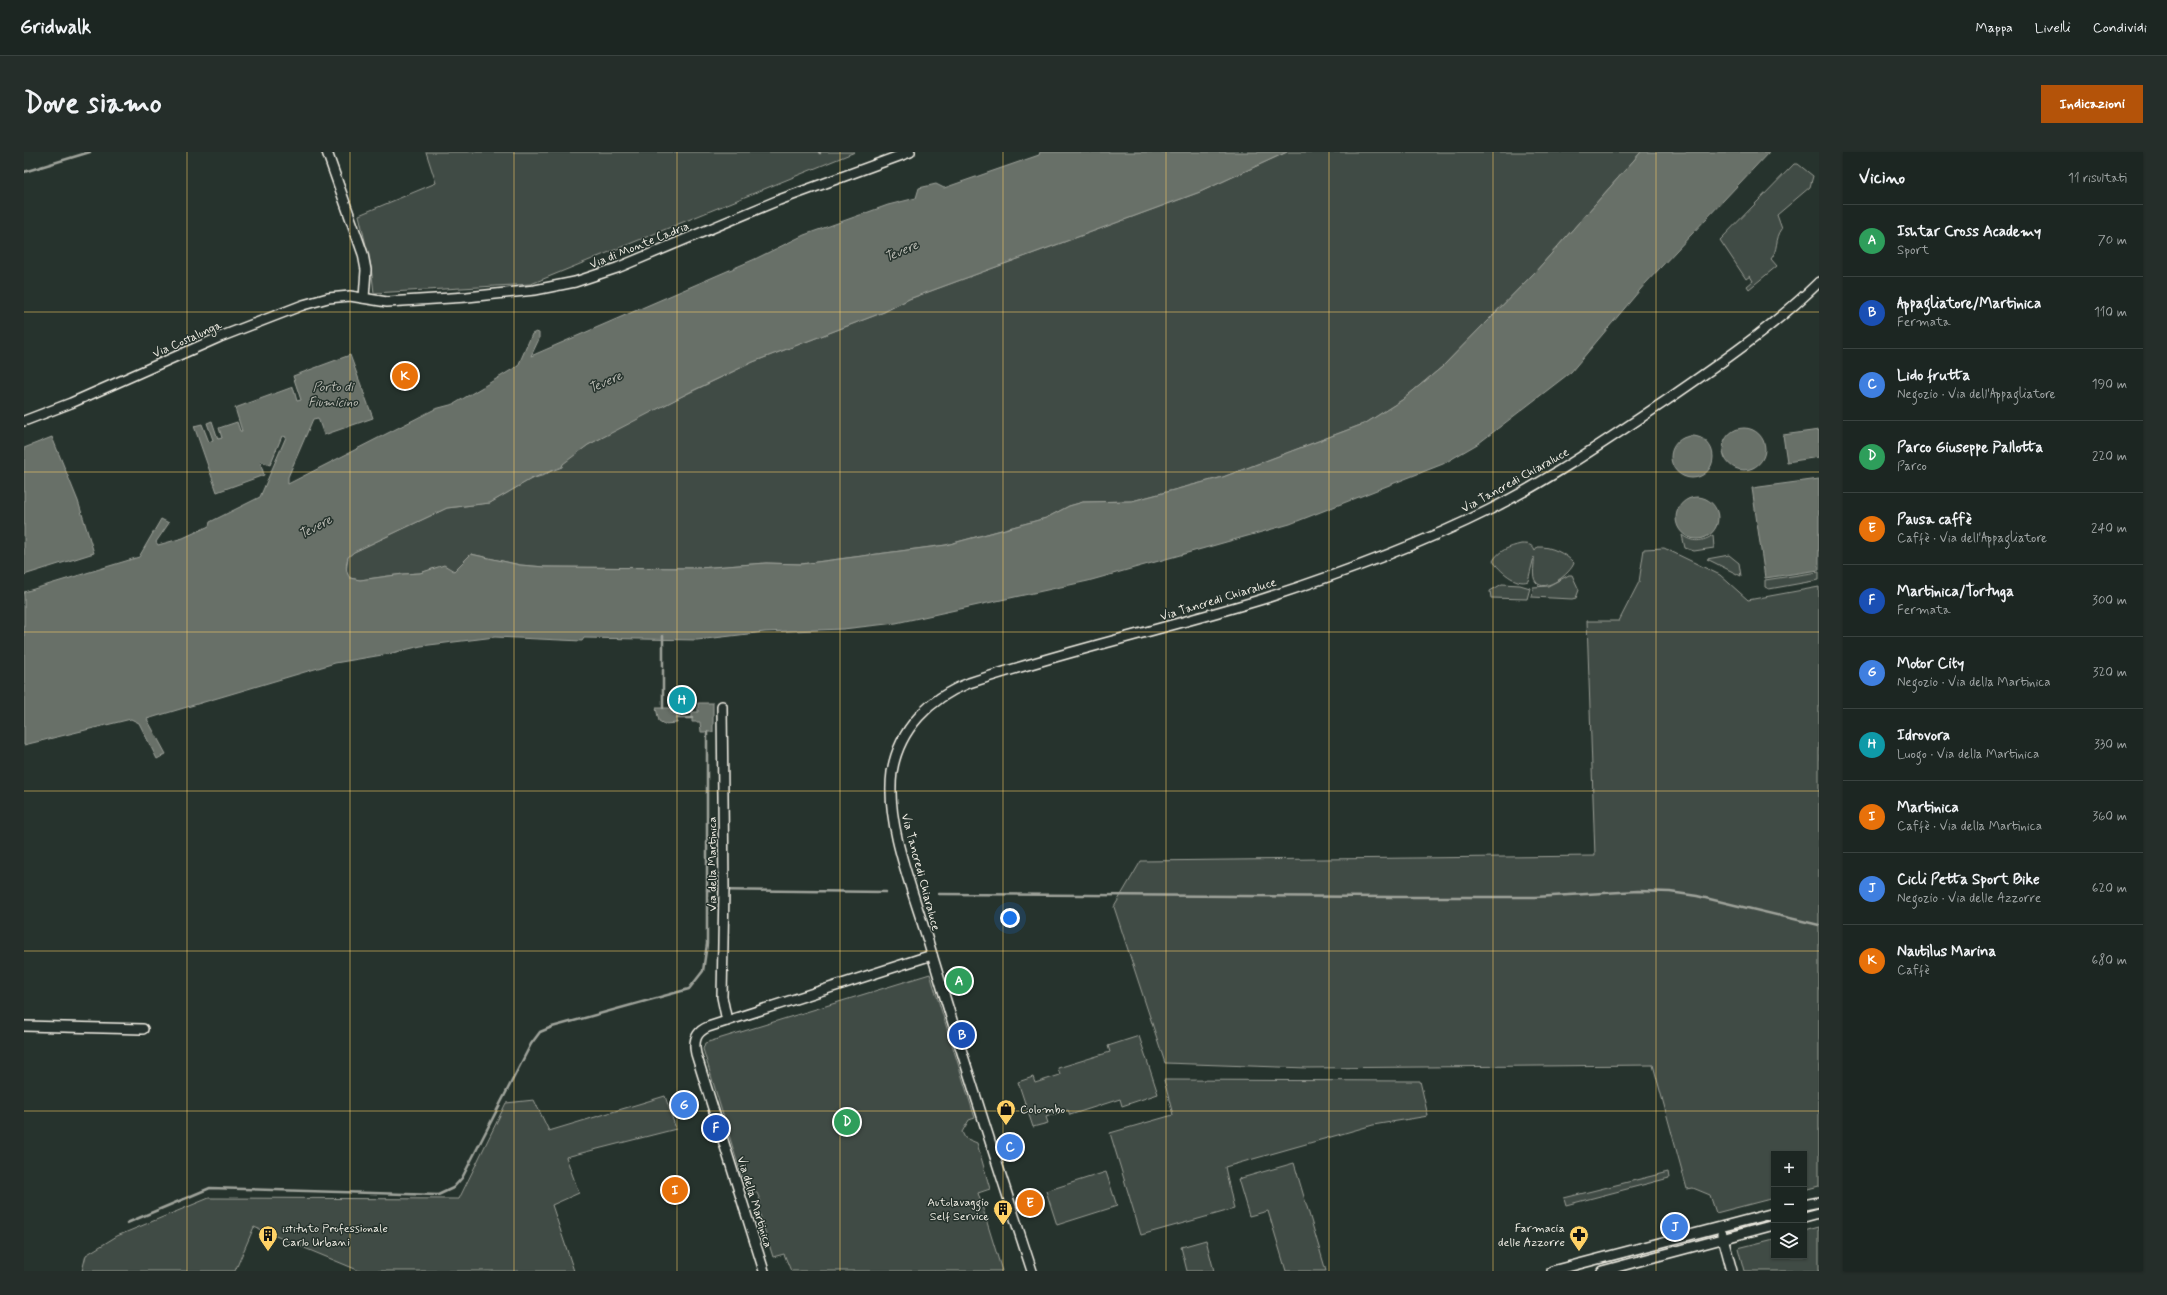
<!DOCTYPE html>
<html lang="it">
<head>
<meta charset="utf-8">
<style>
	body { margin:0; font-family:Mynerve,sans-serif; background:#252e2a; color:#f1f3f6 }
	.controls { position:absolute; right:12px; bottom:12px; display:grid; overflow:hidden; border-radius:0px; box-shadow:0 1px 3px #0004 }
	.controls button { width:36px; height:36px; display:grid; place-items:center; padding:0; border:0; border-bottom:1px solid #3a4340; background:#1c2622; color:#f1f3f6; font:20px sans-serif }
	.you { position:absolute; left:986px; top:766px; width:14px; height:14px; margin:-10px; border:3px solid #fff; border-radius:50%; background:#1a73e8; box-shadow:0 0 0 6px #1a73e833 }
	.badge { display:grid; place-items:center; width:26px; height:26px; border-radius:50%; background:#b45309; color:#fff; font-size:13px; font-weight:700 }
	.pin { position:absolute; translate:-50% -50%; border:2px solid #fff; box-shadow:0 1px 4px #0006 }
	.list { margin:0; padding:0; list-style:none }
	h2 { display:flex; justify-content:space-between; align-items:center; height:52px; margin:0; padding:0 16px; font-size:17px }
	h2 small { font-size:13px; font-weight:400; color:#a0a5a5 }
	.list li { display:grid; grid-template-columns:26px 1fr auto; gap:12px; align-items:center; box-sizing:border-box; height:72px; padding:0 16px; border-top:1px solid #3a4340 }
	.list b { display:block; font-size:15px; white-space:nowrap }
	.list p { margin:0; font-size:13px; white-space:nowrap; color:#a0a5a5 }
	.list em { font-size:13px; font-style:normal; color:#a0a5a5 }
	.icon { flex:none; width:22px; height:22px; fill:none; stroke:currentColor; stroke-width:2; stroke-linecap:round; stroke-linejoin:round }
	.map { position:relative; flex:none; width:1795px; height:1119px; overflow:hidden; border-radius:0px }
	header { display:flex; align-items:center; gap:24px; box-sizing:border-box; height:56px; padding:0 20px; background:#1c2622; border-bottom:1px solid #3a4340 }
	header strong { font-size:19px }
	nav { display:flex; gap:22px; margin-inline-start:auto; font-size:14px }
	.intro { display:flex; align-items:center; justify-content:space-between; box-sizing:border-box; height:96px; padding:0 24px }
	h1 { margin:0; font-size:28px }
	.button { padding:10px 18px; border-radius:0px; background:#b45309; color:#fff; font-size:14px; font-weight:700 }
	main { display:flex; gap:24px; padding:0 24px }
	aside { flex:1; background:#1c2622; border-radius:0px; box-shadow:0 1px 3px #0004 }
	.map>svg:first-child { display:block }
</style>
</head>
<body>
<header>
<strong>Gridwalk</strong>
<nav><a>Mappa</a><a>Livelli</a><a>Condividi</a></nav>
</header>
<div class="intro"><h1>Dove siamo</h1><a class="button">Indicazioni</a></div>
<main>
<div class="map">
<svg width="1795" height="1119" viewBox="0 0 1795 1119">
	<rect width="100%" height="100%" fill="#26332d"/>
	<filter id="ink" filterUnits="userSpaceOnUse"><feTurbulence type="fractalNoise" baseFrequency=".025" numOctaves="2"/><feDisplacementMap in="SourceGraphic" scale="8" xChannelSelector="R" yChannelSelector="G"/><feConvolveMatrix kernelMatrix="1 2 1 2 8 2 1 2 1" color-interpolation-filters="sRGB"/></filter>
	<g filter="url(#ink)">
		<!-- green -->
		<g fill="#414b45" stroke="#9a9e96">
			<path d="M402 0H831L507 132 350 141 347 115 335 63 412 31Z"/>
			<path d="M1263 0H1617L1512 119 1418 215 1378 248 1342 271 1199 325 1108 349 1059 350 1045 354 1022 366 922 393 777 412 742 411 675 416 521 415 496 413 447 402 430 419 412 416 396 421 379 422 336 428 326 426 322 420 324 405 330 400 423 356 466 351 507 327 521 323 564 293 615 265 729 210 860 160 885 147 1176 40Z"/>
			<path d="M1770 12H1774L1789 24 1786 35 1753 63 1758 77C1751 86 1754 99 1747 107L1753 114 1725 137 1723 134 1729 129 1726 124 1722 127 1696 88Z"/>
			<path d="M1658 383C1668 391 1679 390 1689 383L1690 396 1670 399 1661 396Z"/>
			<path d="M1497 392C1504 392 1508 392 1511 399L1514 395C1527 394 1542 402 1550 411 1547 421 1521 442 1512 430 1507 424 1511 411 1510 405L1504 429C1492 434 1475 418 1469 409 1475 398 1485 395 1497 392Z"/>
			<path d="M1640 396 1696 423 1724 448 1795 435V1034L1780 1038V1002H1750V1046L1692 1061 1686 1043 1669 1036 1663 1037 1629 913 1283 916 1141 911 1090 755 1117 709 1571 704 1563 469H1595L1615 430 1620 397Z"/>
			<path d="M1705 403 1715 411 1717 424 1683 407Z"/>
			<path d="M1795 420V428L1745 437 1741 435V428Z"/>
			<path d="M1545 423H1548L1555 438 1552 446 1548 447 1508 445 1509 435 1524 434Z"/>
			<path d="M1478 432 1496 433 1506 436 1503 447 1467 446 1466 439Z"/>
			<path d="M906 822 951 966 945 968 938 980 941 986 953 991 966 1037 954 1041 978 1119H767L760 1102 749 1105 733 1054 737 1050 733 1041 729 1040 727 1034 721 1036 679 897 681 891Z"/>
			<path d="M1115 884 1134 942 1098 954 1096 947 1046 963 1044 958 1022 965 1024 971 1009 975 994 930 1009 925 1011 931 1036 923 1034 916 1086 900 1084 894Z"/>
			<path d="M1140 928 1396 929 1404 964 1349 973 1201 1015 1210 1057 1117 1083 1086 981 1149 963Z"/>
			<path d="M641 944 652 977 542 1005 555 1041 528 1053 550 1119H336L230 1075 211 1119H58L62 1103 93 1084 185 1046 435 1047 482 951 510 948 525 979Z"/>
			<path d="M1270 1011 1302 1119H1262L1244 1059 1225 1064 1214 1027Z"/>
			<path d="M1082 1020 1093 1054 1033 1073 1022 1039Z"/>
			<path d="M1644 1020 1645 1026 1542 1053 1540 1046Z"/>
			<path d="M1750 1065V1069L1719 1078 1718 1074Z"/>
			<path d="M1795 1075V1119H1720L1714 1096 1750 1087V1104H1780V1079Z"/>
			<path d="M1182 1088 1190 1119H1163L1157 1095Z"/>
		</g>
		<!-- water -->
		<g fill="#676f68" stroke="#9fa39b">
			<path d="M1016 0H1263L1176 40 885 147 860 160 729 210 668 239 564 293 539 312 538 315 507 327 466 351 423 356 330 400 324 405C322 413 321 419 326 426L336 428 379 422 396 421 420 413 430 419 447 402 496 413 521 415 675 416 742 411 777 412 922 393 1022 366 1045 354 1059 350 1108 349 1199 325 1342 271 1378 248 1418 215 1512 119 1617 0H1745L1621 132 1547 220 1455 291 1419 312 1266 372 1064 429 872 471 819 477 741 480 673 488 560 486 558 489 471 485 397 494 364 502 311 511 123 567 142 602 133 607 115 571 107 567 0 593V440L115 405 137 367 145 371 132 390 134 393 159 386 185 374 186 370 236 345 262 285 258 284 246 313 236 309 240 323 193 340 170 274 178 272 185 290 189 288 183 271 188 269 194 287 198 286 195 276 213 270 216 279H218L211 256 269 235 273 249 277 248 269 224 326 203 349 266 300 283 294 266 289 267 264 325V332L411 257 430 252 494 214 508 182 512 180 515 181V187L507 204 731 107 780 83 864 53 892 46 895 36 912 32 920 36 1015 3Z"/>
			<circle cx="1720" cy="297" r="21"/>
			<path d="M1795 278V305L1763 310 1759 283Z"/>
			<circle cx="1668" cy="305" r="21"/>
			<path d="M28 285 54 349 70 401 0 423V296Z"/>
			<path d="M1795 327V418L1741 426 1728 336Z"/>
			<circle cx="1673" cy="366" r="21"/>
			<path d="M674 551H689V580H677L676 570H668V560H674Z"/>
			<path d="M632 556H646L647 561 653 562V571L640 572 635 569Z"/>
		</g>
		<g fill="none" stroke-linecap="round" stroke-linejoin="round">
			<!-- stream -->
			<g stroke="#9fa39b" stroke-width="2.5">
				<path d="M795 0 796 1"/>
				<path d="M0 20 66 0"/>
				<path d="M639 515V484"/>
				<path d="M639 556V518"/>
				<path d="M653 566H668"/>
				<path d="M683 738 862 740"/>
				<path d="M915 742 1371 745H1511L1614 739 1646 740 1673 744 1795 773"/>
				<path d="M103 1071 186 1036 414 1043 429 1036 438 1026 507 892 516 880 528 875 665 837 679 819 683 792V580"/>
			</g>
			<!-- minor casing -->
			<g stroke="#f4f1e8" stroke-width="12">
				<g id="minor">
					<path d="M303 0 339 102 342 118 340 146"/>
					<path d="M0 269 47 251 196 185 279 153 304 146 326 144 363 150 443 145 511 138 551 130 593 116 755 48 886 0"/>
					<path d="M698 554 700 736 698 845 703 869"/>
					<path d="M0 874 119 877"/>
					<path d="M1780 1053 1795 1050"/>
					<path d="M1780 1065 1795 1061"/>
					<path d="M1698 1082 1708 1119"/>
					<path d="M740 1119 672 902C669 889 672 880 684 875L908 803"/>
					<path d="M1008 1119C972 1009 937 900 904 789 889 739 861 672 868 620 875 577 906 546 945 531 1041 499 1141 477 1239 447 1316 422 1393 394 1465 358 1527 327 1583 288 1640 250 1694 213 1748 176 1795 130"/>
					<path d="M1528 1119 1750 1061"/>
					<path d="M1578 1119 1750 1073"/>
				</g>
			</g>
			<!-- minor -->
			<use href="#minor" stroke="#26332d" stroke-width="9"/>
		</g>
	</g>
	<!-- grid -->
	<path fill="none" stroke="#ffd166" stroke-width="1" stroke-opacity="0.55" d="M163 0V1119M326 0V1119M490 0V1119M653 0V1119M816 0V1119M979 0V1119M1142 0V1119M1305 0V1119M1469 0V1119M1632 0V1119M0 160H1795M0 320H1795M0 480H1795M0 639H1795M0 799H1795M0 959H1795"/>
	<!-- icons -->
	<defs>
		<g id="shop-pin" transform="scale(1)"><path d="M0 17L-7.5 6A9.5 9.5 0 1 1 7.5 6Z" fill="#ffd166" stroke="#26332d"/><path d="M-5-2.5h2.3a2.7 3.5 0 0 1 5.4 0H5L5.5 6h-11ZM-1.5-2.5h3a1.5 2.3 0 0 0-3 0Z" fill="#111"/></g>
		<g id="building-pin" transform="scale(1)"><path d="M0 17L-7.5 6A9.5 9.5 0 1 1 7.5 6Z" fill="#ffd166" stroke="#26332d"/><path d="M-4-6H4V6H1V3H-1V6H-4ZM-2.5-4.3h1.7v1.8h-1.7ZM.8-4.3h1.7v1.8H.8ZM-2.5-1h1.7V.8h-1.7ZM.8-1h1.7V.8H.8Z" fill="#111"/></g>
		<g id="pharmacy-pin" transform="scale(1)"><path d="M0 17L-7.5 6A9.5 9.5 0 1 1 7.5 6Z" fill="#ffd166" stroke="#26332d"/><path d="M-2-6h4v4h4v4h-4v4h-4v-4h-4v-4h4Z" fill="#111"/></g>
	</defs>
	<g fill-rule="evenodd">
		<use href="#shop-pin" x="982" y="957"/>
		<use href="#building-pin" x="979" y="1057"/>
		<use href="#building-pin" x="244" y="1083"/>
		<use href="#pharmacy-pin" x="1555" y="1083"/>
	</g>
	<g text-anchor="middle" stroke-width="3" stroke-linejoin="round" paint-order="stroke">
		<!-- street labels -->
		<g font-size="12" fill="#f4f1e8" stroke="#26332d">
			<text transform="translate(615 93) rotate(-22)" y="4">Via di Monte Cadria</text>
			<text transform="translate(163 187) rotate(-24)" y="4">Via Costalunga</text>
			<text transform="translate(1491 328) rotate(-29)" y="4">Via Tancredi Chiaraluce</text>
			<text transform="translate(1194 447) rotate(-17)" y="4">Via Tancredi Chiaraluce</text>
			<text transform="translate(688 712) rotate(-90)" y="4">Via della Martinica</text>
			<text transform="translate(897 720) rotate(75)" y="4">Via Tancredi Chiaraluce</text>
			<text transform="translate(731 1050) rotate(73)" y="4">Via della Martinica</text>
		</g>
		<!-- poi labels -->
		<g font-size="12" fill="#f4f1e8" stroke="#26332d" text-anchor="start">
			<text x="996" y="961">Colombo</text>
			<text x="965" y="1054" text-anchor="end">Autolavaggio<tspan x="965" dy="14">Self Service</tspan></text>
			<text x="258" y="1080">istituto Professionale<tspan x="258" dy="14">Carlo Urbani</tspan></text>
			<text x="1541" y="1080" text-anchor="end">Farmacia<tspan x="1541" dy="14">delle Azzorre</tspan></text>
		</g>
		<!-- water labels -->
		<g font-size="13" font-style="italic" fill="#bcbdb5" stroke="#26332d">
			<text transform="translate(877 98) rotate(-23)" y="5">Tevere</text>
			<text transform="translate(581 229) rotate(-24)" y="5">Tevere</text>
			<text x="309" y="239">Porto di<tspan x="309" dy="15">Fiumicino</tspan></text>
			<text transform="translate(291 374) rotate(-28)" y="5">Tevere</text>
		</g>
	</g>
</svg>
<div class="controls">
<button>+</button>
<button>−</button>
<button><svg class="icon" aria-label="layers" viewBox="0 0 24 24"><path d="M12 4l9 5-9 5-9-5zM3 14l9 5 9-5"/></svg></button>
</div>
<div class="you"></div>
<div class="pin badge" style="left:935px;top:829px;background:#2e9e5b">A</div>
<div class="pin badge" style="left:938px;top:883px;background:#1a4fb4">B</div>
<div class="pin badge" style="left:986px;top:995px;background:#3f7fe0">C</div>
<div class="pin badge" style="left:823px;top:970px;background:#2e9e5b">D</div>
<div class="pin badge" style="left:1006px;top:1051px;background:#e8710a">E</div>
<div class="pin badge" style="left:692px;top:976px;background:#1a4fb4">F</div>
<div class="pin badge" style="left:660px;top:953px;background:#3f7fe0">G</div>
<div class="pin badge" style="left:658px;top:548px;background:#0f9aa8">H</div>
<div class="pin badge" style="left:651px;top:1038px;background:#e8710a">I</div>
<div class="pin badge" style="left:1651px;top:1075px;background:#3f7fe0">J</div>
<div class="pin badge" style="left:381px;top:224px;background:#e8710a">K</div>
</div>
<aside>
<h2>Vicino<small>11 risultati</small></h2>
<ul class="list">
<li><span class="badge" style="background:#2e9e5b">A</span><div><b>Ishtar Cross Academy</b><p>Sport</p></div><em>70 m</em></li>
<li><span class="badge" style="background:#1a4fb4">B</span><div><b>Appagliatore/Martinica</b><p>Fermata</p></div><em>110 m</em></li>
<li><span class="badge" style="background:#3f7fe0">C</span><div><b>Lido frutta</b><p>Negozio · Via dell'Appagliatore</p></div><em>190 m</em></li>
<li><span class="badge" style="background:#2e9e5b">D</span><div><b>Parco Giuseppe Pallotta</b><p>Parco</p></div><em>220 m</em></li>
<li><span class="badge" style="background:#e8710a">E</span><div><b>Pausa caffè</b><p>Caffè · Via dell'Appagliatore</p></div><em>240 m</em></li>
<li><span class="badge" style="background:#1a4fb4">F</span><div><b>Martinica/Tortuga</b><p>Fermata</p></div><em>300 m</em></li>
<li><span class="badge" style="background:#3f7fe0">G</span><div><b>Motor City</b><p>Negozio · Via della Martinica</p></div><em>320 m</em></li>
<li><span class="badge" style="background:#0f9aa8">H</span><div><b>Idrovora</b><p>Luogo · Via della Martinica</p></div><em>330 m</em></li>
<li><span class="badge" style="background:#e8710a">I</span><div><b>Martinica</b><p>Caffè · Via della Martinica</p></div><em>360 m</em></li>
<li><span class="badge" style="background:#3f7fe0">J</span><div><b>Cicli Petta Sport Bike</b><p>Negozio · Via delle Azzorre</p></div><em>620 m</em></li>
<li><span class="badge" style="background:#e8710a">K</span><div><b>Nautilus Marina</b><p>Caffè</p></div><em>680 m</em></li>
</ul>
</aside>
</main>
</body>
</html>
